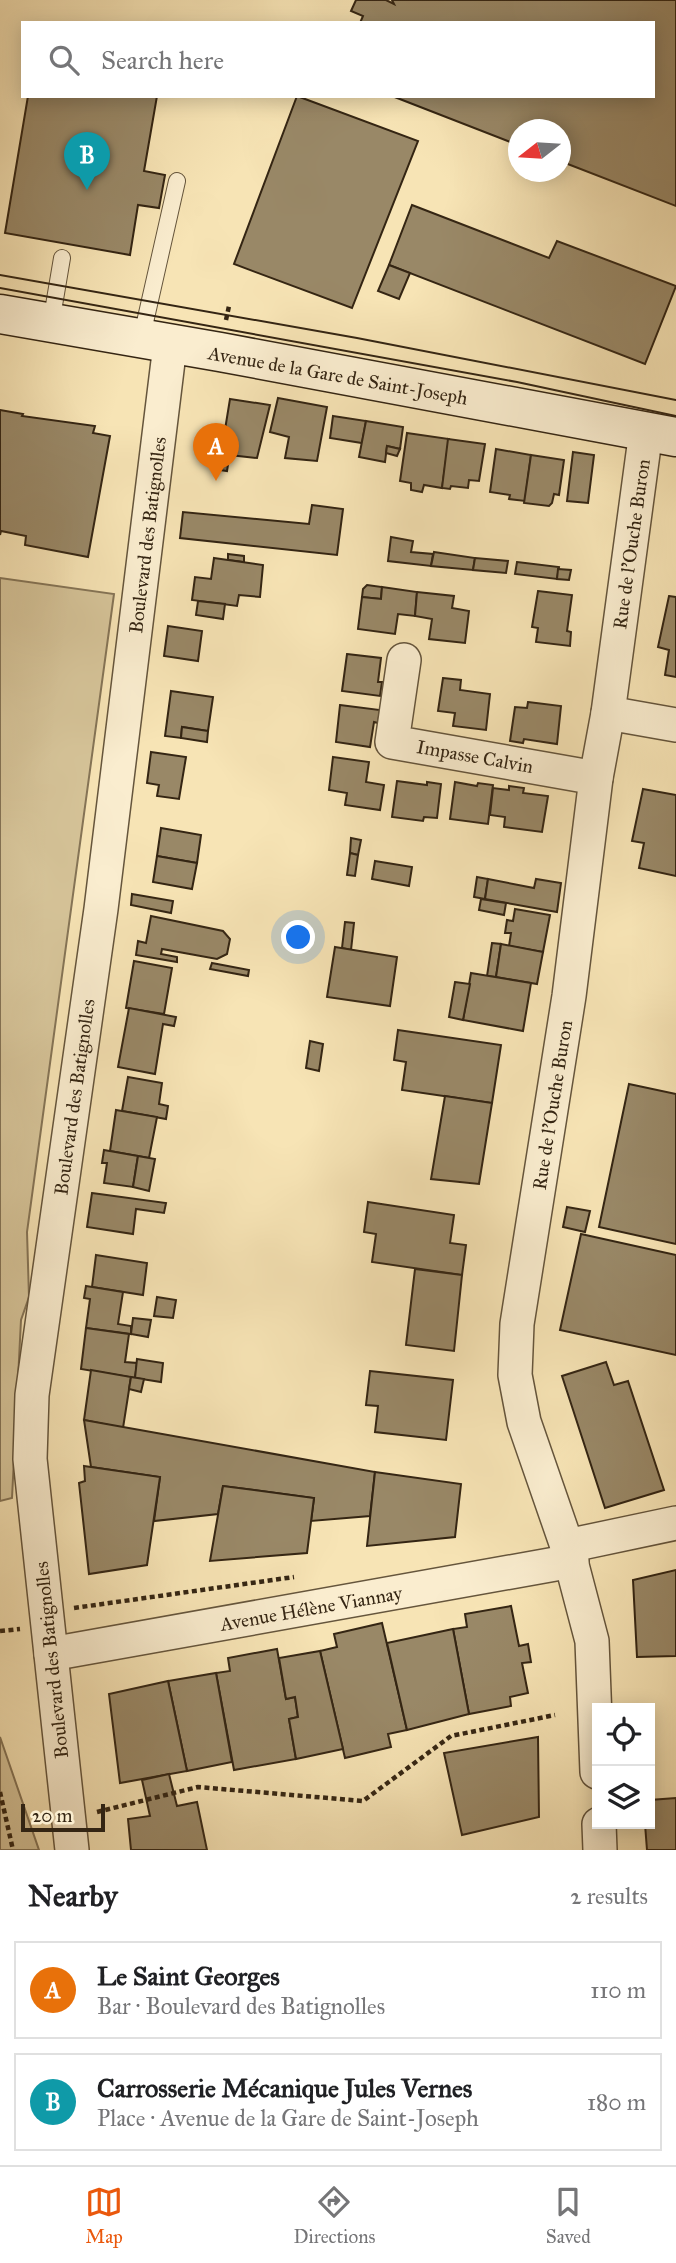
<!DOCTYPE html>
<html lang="en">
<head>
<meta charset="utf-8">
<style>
	body { margin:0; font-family:"IM FELL Great Primer",serif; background:#f6f6f6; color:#202124 }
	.controls { position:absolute; right:21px; bottom:21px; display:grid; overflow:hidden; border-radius:0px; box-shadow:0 4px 18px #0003 }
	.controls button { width:63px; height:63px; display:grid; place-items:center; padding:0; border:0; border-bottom:2px solid #e0e0e0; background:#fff; color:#202124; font:35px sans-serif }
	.compass { position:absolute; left:508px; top:119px; width:63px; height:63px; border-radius:50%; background:#fff; box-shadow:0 4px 18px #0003; rotate:253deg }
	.scale { position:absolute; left:21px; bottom:18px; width:84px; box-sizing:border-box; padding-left:7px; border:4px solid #342513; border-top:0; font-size:19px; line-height:24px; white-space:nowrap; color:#342513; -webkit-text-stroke:5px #faedcf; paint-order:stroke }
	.you { position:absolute; left:299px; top:938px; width:24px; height:24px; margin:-18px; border:5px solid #fff; border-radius:50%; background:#1a73e8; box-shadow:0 0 0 10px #1a73e833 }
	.badge { display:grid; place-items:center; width:46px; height:46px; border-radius:50%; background:#ea580c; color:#fff; font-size:23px; font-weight:700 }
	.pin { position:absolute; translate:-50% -58px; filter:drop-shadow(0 2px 4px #0008) }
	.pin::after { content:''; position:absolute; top:37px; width:24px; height:21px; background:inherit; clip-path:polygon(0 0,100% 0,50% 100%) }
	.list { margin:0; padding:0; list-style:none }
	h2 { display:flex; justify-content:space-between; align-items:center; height:91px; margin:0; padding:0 28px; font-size:30px }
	h2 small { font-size:23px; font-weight:400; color:#757577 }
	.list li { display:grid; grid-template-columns:46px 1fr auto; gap:21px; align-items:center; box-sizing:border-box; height:98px; margin:0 14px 14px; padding:0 14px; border:2px solid #e0e0e0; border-radius:0px }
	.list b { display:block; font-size:26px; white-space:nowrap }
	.list p { margin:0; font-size:23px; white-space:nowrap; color:#757577 }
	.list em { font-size:23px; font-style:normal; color:#757577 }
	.icon { flex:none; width:38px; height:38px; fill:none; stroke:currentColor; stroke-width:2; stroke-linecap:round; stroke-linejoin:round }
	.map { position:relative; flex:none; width:676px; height:1850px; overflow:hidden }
	.search { position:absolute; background:#fff; box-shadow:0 4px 18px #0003; left:21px; right:21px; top:21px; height:77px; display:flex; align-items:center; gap:18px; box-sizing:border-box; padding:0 24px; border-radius:0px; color:#757577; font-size:26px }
	.sheet { height:315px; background:#fff }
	nav { display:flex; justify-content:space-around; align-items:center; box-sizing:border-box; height:98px; border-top:2px solid #e0e0e0; background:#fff; font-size:19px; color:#757577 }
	nav a { display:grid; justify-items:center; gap:4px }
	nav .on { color:#ea580c }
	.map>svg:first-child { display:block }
</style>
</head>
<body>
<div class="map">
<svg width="676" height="1850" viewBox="0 0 676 1850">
	<rect width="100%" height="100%" fill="#f7e4b5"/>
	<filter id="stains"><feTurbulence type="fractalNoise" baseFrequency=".00286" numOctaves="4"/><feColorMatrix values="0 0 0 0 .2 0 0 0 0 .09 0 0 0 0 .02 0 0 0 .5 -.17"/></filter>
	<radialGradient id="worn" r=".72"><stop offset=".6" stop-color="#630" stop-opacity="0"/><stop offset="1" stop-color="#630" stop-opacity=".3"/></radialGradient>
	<!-- green -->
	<g fill="#d6c499" stroke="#857456" stroke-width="2">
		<path d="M0 578 114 594 27 1232 29 1297 21 1320 12 1498 0 1501Z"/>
		<path d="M0 1737 39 1850H0Z"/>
	</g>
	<!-- building -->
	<g fill="#998867" stroke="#342513" stroke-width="2">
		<path d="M356 0H386L394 4 392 0H676V206L560 161V130H518V145L392 96H653V23H360L363 16 351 11Z"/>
		<path d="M28 96H157L144 171 165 175 159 208 138 205 130 255 5 233Z"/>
		<path d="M297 96 418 141 352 308 234 264Z"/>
		<path d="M412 205 549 258 557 241 676 286 645 364 389 265Z"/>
		<path d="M389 265 410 273 399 299 378 291Z"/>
		<path d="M278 398 327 407 317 461 285 458 289 437 270 432Z"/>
		<path d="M230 399 270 405 257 458 221 454Z"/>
		<path d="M0 410 23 414 22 416 95 426 93 433 110 436 88 557 25 545 26 536 1 531 0 535Z"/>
		<path d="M333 416 366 421 362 443 330 438Z"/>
		<path d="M366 421 403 427 400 449 387 446 385 462 359 457Z"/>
		<path d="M407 433 449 439 442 488 424 485 422 492 411 490V483L400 481Z"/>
		<path d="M448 439 485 444 479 481 469 480 468 488 451 486 450 489 442 488Z"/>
		<path d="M387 446 400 449 397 456 386 453Z"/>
		<path d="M496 449 531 455 525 501 509 499 510 495 490 492Z"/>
		<path d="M573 452 594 455 588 503 567 501Z"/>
		<path d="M531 455 564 460 559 495 554 494 552 503 549 506 524 503Z"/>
		<path d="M215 456 229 458 227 471 213 469Z"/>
		<path d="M312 505 343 509 337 555 180 538 183 512 309 524Z"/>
		<path d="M391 537 413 541 411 552 433 554 431 566 388 561Z"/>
		<path d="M434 552 475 558 473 570 431 566Z"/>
		<path d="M228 554 244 556V562L228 560Z"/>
		<path d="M214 558 263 565 260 597 239 595 237 606 192 600 195 577 211 579Z"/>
		<path d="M475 558 508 561 506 573 473 570Z"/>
		<path d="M517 562 559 567 557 579 515 574Z"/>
		<path d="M558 569 571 570 569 580 557 579Z"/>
		<path d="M367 585 382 587 381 599 362 597 363 589Z"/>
		<path d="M382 587 417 592 415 616 398 614 395 634 358 629 362 597 381 599Z"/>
		<path d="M538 591 572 595 567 631 571 632 570 646 536 642 538 628 532 627Z"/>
		<path d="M417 592 454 596 452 608 469 611 465 643 429 639 432 619 415 616Z"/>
		<path d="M669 596 676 597V677L665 675 669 650 658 647Z"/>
		<path d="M198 601 225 604 223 619 196 615Z"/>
		<path d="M168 626 202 631 198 661 164 656Z"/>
		<path d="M347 654 381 658 378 682H382L380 696 342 691Z"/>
		<path d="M443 678 461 680 460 690 490 694 486 730 453 726 455 713 438 711Z"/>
		<path d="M171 691 213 697 208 731 182 727 181 738 165 736Z"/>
		<path d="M528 702 561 706 557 744 524 739 523 743 510 741 515 707 527 708Z"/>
		<path d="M340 705 380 710 378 723 374 722 370 747 336 742Z"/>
		<path d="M182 727 208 731 207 742 181 738Z"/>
		<path d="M151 752 186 757 179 799 157 796 159 785 147 783Z"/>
		<path d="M333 757 369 762 366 782 384 785 380 810 345 805 347 793 329 790Z"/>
		<path d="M397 781 427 785V782L441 784 437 818 424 817 423 821 392 817Z"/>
		<path d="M455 782 477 786 478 783 493 785 488 824 450 819Z"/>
		<path d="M509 786 524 788 523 793 548 796 542 832 504 827 505 817 490 815 493 788 509 790Z"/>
		<path d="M643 789 676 795V876L639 868 644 843 632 841Z"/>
		<path d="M161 828 201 835 197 863 157 856Z"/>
		<path d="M351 838 361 840 358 855 350 853Z"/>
		<path d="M350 853 358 855 355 876 347 875Z"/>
		<path d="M157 856 197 863 192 889 153 882Z"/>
		<path d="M375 861 412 867 409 886 372 879Z"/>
		<path d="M477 877 488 879 485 899 474 897Z"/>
		<path d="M488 879 534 888 536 879 561 883 557 912 485 899Z"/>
		<path d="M132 894 173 901 171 913 131 905Z"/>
		<path d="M481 899 506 903 504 915 479 910Z"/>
		<path d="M515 909 550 915 543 952 509 946 511 933H505L507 920 513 921Z"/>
		<path d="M151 916 223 931 230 939 227 954 217 959 162 949 161 954 177 957V962L136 955 138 941 146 943Z"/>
		<path d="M345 922 354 923 351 950 342 948Z"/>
		<path d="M492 943 501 944 496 977 487 976Z"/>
		<path d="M501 944 543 952 537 984 496 977Z"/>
		<path d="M335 947 397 957 390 1006 327 997Z"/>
		<path d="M134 961 172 968 164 1014 126 1008Z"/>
		<path d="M212 963 249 970 248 976 210 969Z"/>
		<path d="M471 973 531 983 523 1031 463 1020Z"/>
		<path d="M455 982 470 984 463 1020 449 1017Z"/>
		<path d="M129 1008 176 1017 174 1026 163 1024 155 1074 118 1067Z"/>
		<path d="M398 1030 501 1045 492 1103 402 1090 406 1062 394 1060Z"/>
		<path d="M310 1041 323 1044 319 1071 306 1068Z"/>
		<path d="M128 1077 162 1083 159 1104 168 1106 166 1119 122 1111Z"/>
		<path d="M629 1084 676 1094V1244L599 1227Z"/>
		<path d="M445 1096 492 1103 479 1184 431 1179Z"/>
		<path d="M116 1110 157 1117 149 1158 110 1151Z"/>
		<path d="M104 1150 138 1156 133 1187 104 1183 107 1163H102Z"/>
		<path d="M138 1156 155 1159 149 1191 133 1187Z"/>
		<path d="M92 1193 166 1203 164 1213 136 1209 133 1234 87 1227Z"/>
		<path d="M368 1202 454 1215 450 1243 466 1245 462 1275 372 1262 376 1234 364 1232Z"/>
		<path d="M567 1207 590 1211 585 1232 563 1227Z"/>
		<path d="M581 1234 676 1255V1355L560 1330Z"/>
		<path d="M96 1255 147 1263 143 1295 92 1287Z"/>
		<path d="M415 1269 462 1275 454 1351 406 1345Z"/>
		<path d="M86 1286 123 1292 118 1324 131 1326V1334L86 1328 90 1299 84 1298Z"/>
		<path d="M157 1297 176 1300 173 1318 154 1316Z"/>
		<path d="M133 1318 151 1320 148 1337 131 1334Z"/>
		<path d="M86 1328 129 1334 125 1362 137 1363 135 1378 81 1369Z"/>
		<path d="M137 1359 163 1363 161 1382 135 1378Z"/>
		<path d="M606 1362 614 1385 628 1381 664 1490 605 1508 562 1376Z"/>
		<path d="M91 1370 131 1377 123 1428 84 1420Z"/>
		<path d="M370 1371 453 1380 446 1440 375 1432 378 1406 366 1405Z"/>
		<path d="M131 1377 144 1379 141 1392 129 1389Z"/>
		<path d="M84 1420 375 1472 370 1516 311 1521 314 1498 223 1486 218 1514 154 1521 160 1477 91 1467Z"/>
		<path d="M84 1466 160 1477 147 1565 89 1574 79 1483 85 1481Z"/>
		<path d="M375 1472 461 1484 455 1537 367 1546Z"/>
		<path d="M223 1486 314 1498 307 1553 210 1561Z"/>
		<path d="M676 1570V1656L637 1657 633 1580Z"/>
		<path d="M511 1606 519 1646 528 1644 531 1662 522 1663 528 1693 510 1697 511 1706 469 1714 453 1629 467 1627 465 1614Z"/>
		<path d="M382 1623 407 1730 388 1734 391 1747 345 1758 320 1651 337 1647 334 1634Z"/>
		<path d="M453 1629 469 1714 407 1730 387 1643Z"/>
		<path d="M277 1649 286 1699 295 1697 298 1717 289 1719 296 1759 234 1770 216 1673 230 1671 228 1658Z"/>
		<path d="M320 1651 343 1749 296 1759 289 1719 298 1717 295 1697 286 1699 279 1658Z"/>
		<path d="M216 1673 232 1762 187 1771 168 1681Z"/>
		<path d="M168 1681 187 1771 120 1783 109 1694Z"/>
		<path d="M538 1737 539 1817 462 1835 444 1753Z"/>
		<path d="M169 1774 177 1806 197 1802 207 1850H131L128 1819 150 1816 142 1780Z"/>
		<path d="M676 1798V1850H647L645 1824H650V1800Z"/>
	</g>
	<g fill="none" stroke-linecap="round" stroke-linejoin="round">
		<!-- lane casing -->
		<g stroke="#65553c" stroke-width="18">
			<g id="lane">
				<path d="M51 323 62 258"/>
				<path d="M141 340 177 181"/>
			</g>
		</g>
		<!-- street casing -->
		<g stroke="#65553c" stroke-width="36">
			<g id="street">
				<path d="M404 660 392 742 596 778"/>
				<path d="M608 713 676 725"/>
				<path d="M567 1546 676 1523"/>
				<path d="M51 1654 572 1561"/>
				<path d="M597 1772 592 1641 567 1546 524 1422 515 1375 517 1324 569 996 596 778 608 713 644 446 648 431"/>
				<path d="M599 1824 600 1850"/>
				<path d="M72 1850 30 1459 32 1395 101 909 170 345"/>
			</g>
		</g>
		<!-- secondary casing -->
		<g stroke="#342513" stroke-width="41">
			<path id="secondary" d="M0 314 220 352 676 437"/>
		</g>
		<!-- path -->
		<g stroke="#342513" stroke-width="4.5" stroke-dasharray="5 3.5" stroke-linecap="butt">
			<path d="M226 320 229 306"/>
			<path d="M74 1608 294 1577"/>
			<path d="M0 1631 20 1629"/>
			<path d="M0 1792 13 1850"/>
			<path d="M97 1812 198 1787 363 1801 451 1736 555 1715"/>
		</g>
		<!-- lane -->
		<use href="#lane" stroke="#faedcf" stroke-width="16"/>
		<!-- street -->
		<use href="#street" stroke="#faedcf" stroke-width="33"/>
		<!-- secondary -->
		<use href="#secondary" stroke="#faedcf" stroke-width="38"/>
		<!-- tram -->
		<g stroke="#342513" stroke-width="2">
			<path d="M0 275 357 338 676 400"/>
			<path d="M0 288 517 382 676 416"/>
		</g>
	</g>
	<g text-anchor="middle" stroke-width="6" stroke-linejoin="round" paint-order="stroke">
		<!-- street labels -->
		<g font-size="19" fill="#342513" stroke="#faedcf">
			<text transform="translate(338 375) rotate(10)" y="7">Avenue de la Gare de Saint-Joseph</text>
			<text transform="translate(147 535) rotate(-83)" y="7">Boulevard des Batignolles</text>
			<text transform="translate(631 544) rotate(-82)" y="7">Rue de l'Ouche Buron</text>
			<text transform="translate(475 756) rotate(10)" y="7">Impasse Calvin</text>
			<text transform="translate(74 1097) rotate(-82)" y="7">Boulevard des Batignolles</text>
			<text transform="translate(552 1105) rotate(-81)" y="7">Rue de l'Ouche Buron</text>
			<text transform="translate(311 1608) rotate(-10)" y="7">Avenue Hélène Viannay</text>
			<text transform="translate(51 1660) rotate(-96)" y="7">Boulevard des Batignolles</text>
		</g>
	</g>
	<rect width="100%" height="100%" filter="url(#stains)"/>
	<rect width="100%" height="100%" fill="url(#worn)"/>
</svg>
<div class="controls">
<button><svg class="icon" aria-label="locate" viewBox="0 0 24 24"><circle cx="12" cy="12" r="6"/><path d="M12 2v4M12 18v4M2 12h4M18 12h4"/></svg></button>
<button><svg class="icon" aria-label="layers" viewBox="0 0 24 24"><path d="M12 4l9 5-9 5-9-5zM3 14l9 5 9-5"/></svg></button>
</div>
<svg class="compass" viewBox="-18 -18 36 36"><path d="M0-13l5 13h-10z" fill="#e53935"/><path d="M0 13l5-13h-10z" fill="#757577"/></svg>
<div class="scale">20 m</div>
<div class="you"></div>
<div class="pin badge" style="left:216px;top:481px;background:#e8710a">A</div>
<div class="pin badge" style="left:87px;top:190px;background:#0f9aa8">B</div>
<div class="search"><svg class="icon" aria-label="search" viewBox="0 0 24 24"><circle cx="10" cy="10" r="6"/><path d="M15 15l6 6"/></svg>Search here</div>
</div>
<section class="sheet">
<h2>Nearby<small>2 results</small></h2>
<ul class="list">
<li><span class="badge" style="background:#e8710a">A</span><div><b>Le Saint Georges</b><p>Bar · Boulevard des Batignolles</p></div><em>110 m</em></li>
<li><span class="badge" style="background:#0f9aa8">B</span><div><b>Carrosserie Mécanique Jules Vernes</b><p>Place · Avenue de la Gare de Saint-Joseph</p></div><em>180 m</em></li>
</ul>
</section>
<nav>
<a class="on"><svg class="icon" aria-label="map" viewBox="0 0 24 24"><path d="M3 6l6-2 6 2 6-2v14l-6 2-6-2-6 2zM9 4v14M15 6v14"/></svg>Map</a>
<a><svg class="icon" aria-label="directions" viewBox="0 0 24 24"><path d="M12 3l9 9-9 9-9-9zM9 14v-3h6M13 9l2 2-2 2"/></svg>Directions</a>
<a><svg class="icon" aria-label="saved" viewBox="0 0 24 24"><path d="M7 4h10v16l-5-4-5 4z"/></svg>Saved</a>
</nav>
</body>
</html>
